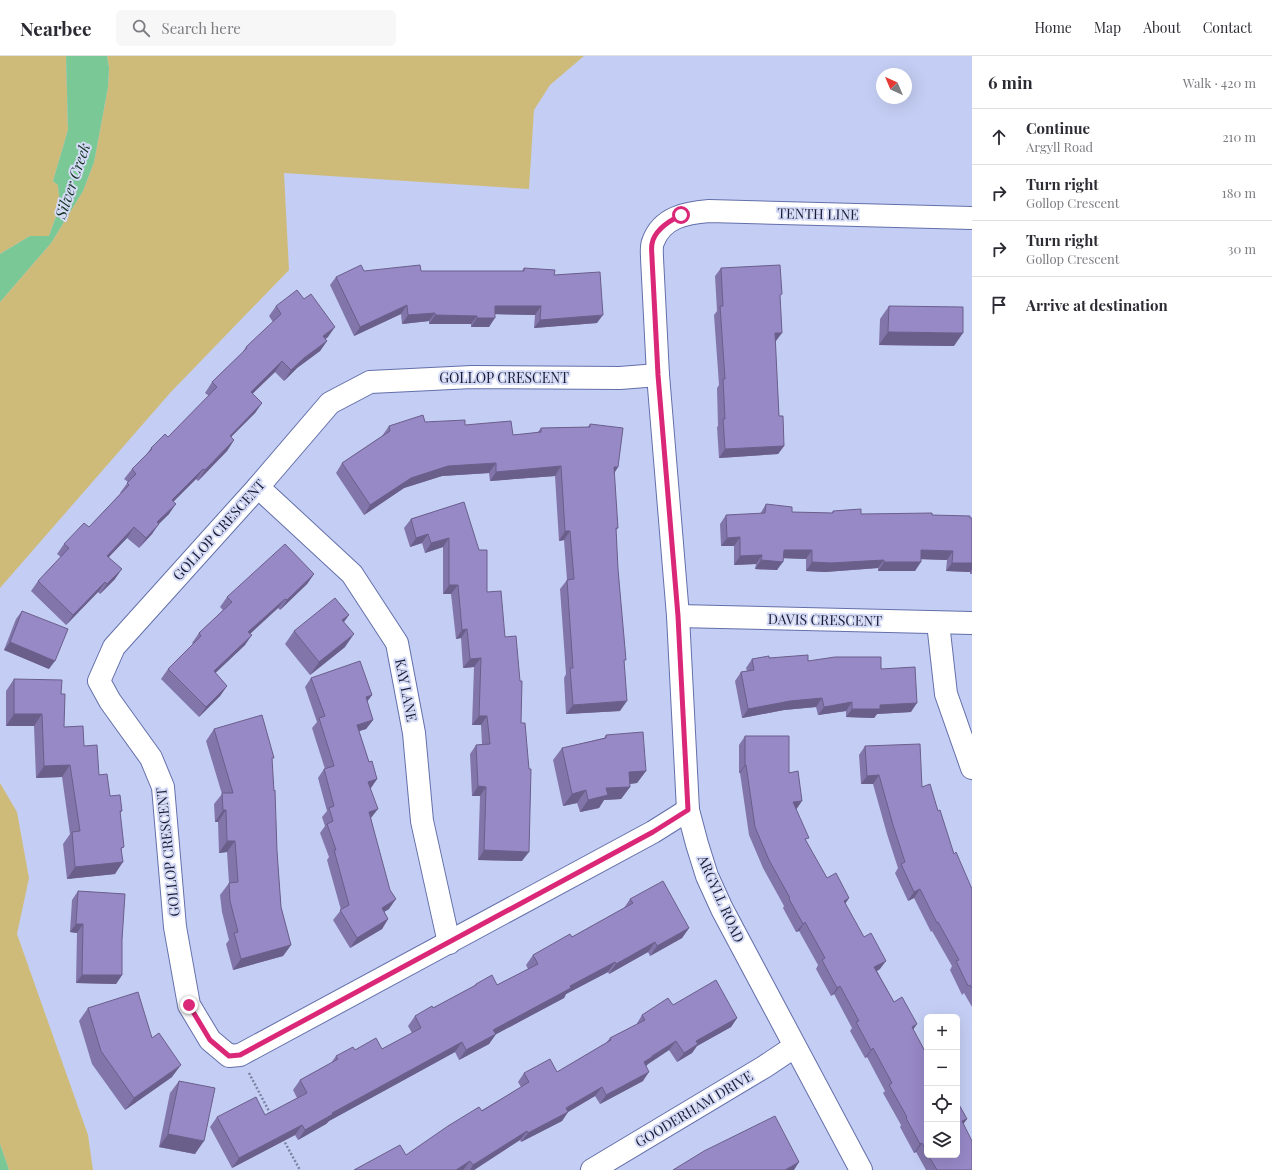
<!DOCTYPE html>
<html lang="en">
<head>
<meta charset="utf-8">
<style>
	body { margin:0; font-family:"Playfair Display",serif; background:#f7f7f7; color:#2b2b33 }
	.controls { position:absolute; right:12px; bottom:12px; display:grid; overflow:hidden; border-radius:6px; box-shadow:0 4px 16px #0002 }
	.controls button { width:36px; height:36px; display:grid; place-items:center; padding:0; border:0; border-bottom:1px solid #e1e1e2; background:#fff; color:#2b2b33; font:20px sans-serif }
	.compass { position:absolute; left:876px; top:12px; width:36px; height:36px; border-radius:50%; background:#fff; box-shadow:0 4px 16px #0002; rotate:316deg }
	.stop { position:absolute; width:12px; height:12px; margin:-9px; border:3px solid #db2777; border-radius:50%; background:#fff }
	.stop.end { background:#db2777; border-color:#fff; box-shadow:0 1px 4px #0008 }
	.list { margin:0; padding:0; list-style:none }
	h2 { display:flex; justify-content:space-between; align-items:center; height:52px; margin:0; padding:0 16px; font-size:17px }
	h2 small { font-size:13px; font-weight:400; color:#7c7c81 }
	.list li { display:grid; grid-template-columns:26px 1fr auto; gap:12px; align-items:center; box-sizing:border-box; height:56px; padding:0 16px; border-top:1px solid #e1e1e2 }
	.list b { display:block; font-size:15px; white-space:nowrap }
	.list p { margin:0; font-size:13px; white-space:nowrap; color:#7c7c81 }
	.list em { font-size:13px; font-style:normal; color:#7c7c81 }
	.icon { flex:none; width:22px; height:22px; fill:none; stroke:currentColor; stroke-width:2; stroke-linecap:round; stroke-linejoin:round }
	.map { position:relative; flex:none; width:972px; height:1114px; overflow:hidden }
	header { display:flex; align-items:center; gap:24px; box-sizing:border-box; height:56px; padding:0 20px; background:#fff; border-bottom:1px solid #e1e1e2 }
	header strong { font-size:19px }
	nav { display:flex; gap:22px; margin-inline-start:auto; font-size:14px }
	.search { width:280px; height:36px; background:#f7f7f7; display:flex; align-items:center; gap:10px; box-sizing:border-box; padding:0 14px; border-radius:6px; color:#7c7c81; font-size:15px }
	main { display:flex }
	aside { flex:1; background:#fff }
	.map>svg:first-child { display:block }
</style>
</head>
<body>
<header>
<strong>Nearbee</strong>
<div class="search"><svg class="icon" aria-label="search" viewBox="0 0 24 24"><circle cx="10" cy="10" r="6"/><path d="M15 15l6 6"/></svg>Search here</div>
<nav><a>Home</a><a>Map</a><a>About</a><a>Contact</a></nav>
</header>
<main>
<div class="map">
<svg width="972" height="1114" viewBox="0 0 972 1114">
	<rect width="100%" height="100%" fill="#c4cef4"/>
	<!-- green -->
	<g fill="#cebb7a">
		<path d="M0 0H66L68 74 53 125 58 129 60 149 49 180H30L0 198Z"/>
		<path d="M107 0H584L550 29 534 54 529 133 284 117 289 214 170 337 0 532V246L51 187 83 135 94 106 108 31 109 12Z"/>
		<path d="M0 727 17 756 29 822 17 878 88 1079 93 1114H9L0 1088Z"/>
	</g>
	<!-- water -->
	<g fill="#7ac895">
		<path d="M66 0H107L109 12 108 31 94 106 83 135 51 187 0 246V198L30 180H49L60 150 58 129 53 125 68 74Z"/>
		<path d="M0 1088 9 1114H0Z"/>
	</g>
	<g fill="none" stroke-linecap="round" stroke-linejoin="round">
		<!-- minor casing -->
		<g stroke="#636fa9" stroke-width="24">
			<g id="minor">
				<path d="M658 319 620 322 472 321 370 326 330 347 258 431 114 591 99 625 110 645 151 702 163 731 175 871 189 949 210 984 229 1000 240 999 653 776 688 754"/>
				<path d="M258 431 352 518 397 587 414 677 422 765 449 887"/>
				<path d="M678 560 972 567"/>
				<path d="M938 567 946 638 972 712"/>
				<path d="M592 1114 764 1011 794 991"/>
				<path d="M861 1114 722 853 707 820 697 788 688 754 678 560 658 319 652 202C652 197 651 191 653 186 662 161 686 157 709 155L972 162"/>
			</g>
		</g>
		<!-- path -->
		<g stroke="#7b83a3" stroke-width="2.5" stroke-dasharray="2 2" stroke-linecap="butt">
			<path d="M249 1017 271 1059"/>
			<path d="M283 1083 300 1114"/>
		</g>
		<!-- minor -->
		<use href="#minor" stroke="#fff" stroke-width="22"/>
	</g>
	<!-- wall -->
	<g fill="#8275aa">
		<path d="M524 212 554 219 597 267 534 272 535 259 495 258 489 271H471V268H429V265L402 268 401 258 354 280 330 229 336 221 364 215H522Z"/>
		<path d="M721 212 780 241 775 285 779 360 784 390 778 398 719 402 717 371 718 370 717 332 719 329 714 259 717 255 715 220Z"/>
		<path d="M276 250 328 281 325 283 327 285 320 295 297 312 284 325 275 316 252 338 262 347 255 357 231 381 234 384 227 395 198 425 196 423 174 445 169 458 158 468 152 478 139 492 127 482 109 501 115 523 100 538 98 536 66 569 31 535 38 525 61 501 57 498 64 488 89 471 121 437H120L128 426 124 423 132 413 146 399 151 392 168 381 209 340 205 337 212 326 242 297 246 291 273 266 269 260Z"/>
		<path d="M889 250 954 290 879 289 880 263Z"/>
		<path d="M425 366 465 369 513 379 537 377 541 372 588 371 590 368 618 411 614 417 618 472 616 474 618 513 624 607 620 655 566 658 564 622 566 618 560 533 567 524 564 484 559 485 555 420 490 425 489 417 442 420 404 432 364 459 336 417 342 407 382 380 389 370Z"/>
		<path d="M464 446 487 536 505 581 521 667 522 805 478 804 480 740H472L470 698 476 689 482 688 481 669H472L474 611 463 612 461 582 456 583 451 538H443V491L425 497 422 487 410 491 404 472 411 463Z"/>
		<path d="M766 448 792 456 832 457 833 455 861 458 932 459 972 462V518H970V516L946 515 947 504 921 503 915 515H878V512L825 516 806 515V503L783 502 777 514 755 513 756 508 734 509V490H721L720 468 726 459 760 458Z"/>
		<path d="M314 518 307 528 280 554 278 552 250 578 245 589 215 617 227 630 220 640 199 661 161 623 168 613 193 588 192 587 199 577 223 554 220 551 227 541Z"/>
		<path d="M22 555 49 613 4 594 16 563Z"/>
		<path d="M349 559 344 566 345 591 310 619 285 588 294 575Z"/>
		<path d="M769 602 808 605 881 613 911 656 877 658 874 662 846 661V655L818 659 816 651 784 654 742 662 735 625 741 616 747 615 746 612 752 603Z"/>
		<path d="M311 622 372 639 367 646 373 664 366 673 359 675 369 706 377 723 371 732V762L389 853 384 856 388 863 382 873 350 892 333 864 341 854 327 804 329 801 320 777 325 770 322 761 327 755 318 722 324 713H325L312 672 317 666 305 631Z"/>
		<path d="M14 623 61 638 64 671 84 690 110 740 122 755 120 757 122 795 115 818 67 823 63 788 70 778 62 721 36 722 34 670H6V635Z"/>
		<path d="M214 673 272 704 277 795 281 851 291 889 283 900 233 914 226 888 229 884 222 856 220 839 229 827 227 796 219 797 218 766H215L214 748 222 738 206 685Z"/>
		<path d="M606 679 646 715 637 727 630 728V731L621 743 604 744 599 752 580 756 577 747 563 750 553 704 562 692 604 682Z"/>
		<path d="M745 680 789 717 796 753 806 785 827 822 849 842 845 848 880 913 877 915 894 946 913 974 927 999V1099H957V1045L967 1063 963 1068 972 1114H926L916 1096 914 1097 900 1071 901 1069 883 1037 885 1035 867 1001 865 1002 850 975 852 972 834 938 831 940 816 913 818 909 799 875 796 876 783 852 784 850 763 812 749 779 740 717H739V689Z"/>
		<path d="M865 690 922 731 938 755 954 798 972 833V951L964 937 962 939 950 914 952 910 932 875 931 876 914 842 908 845 895 817 898 812 887 778 873 728H861L859 699Z"/>
		<path d="M78 835 122 884V919L116 928 76 927 77 877 70 876 72 844Z"/>
		<path d="M630 843 689 872 682 882 650 900 648 896 609 918 608 916 566 938 564 942 496 978 489 988 459 1004 455 996 329 1065 326 1068 298 1084 295 1079 232 1112 210 1071 217 1061 265 1059 297 1042 293 1034 300 1024 331 1007 336 1000 355 994 382 993 412 977 408 970 415 960 433 952 474 930 476 928 497 929 528 913 526 909 533 899 572 881 624 852Z"/>
		<path d="M673 949 737 962 731 971 697 990 692 997 677 1006 669 994 648 1008 646 1010 643 1025 600 1048 595 1040 568 1056 562 1065 521 1086 520 1084 474 1114H354L406 1099 521 1031 518 1026 524 1017 557 1016 606 987 610 982 636 969 642 959Z"/>
		<path d="M88 952 152 982 172 1021 125 1054 92 1008 79 965Z"/>
		<path d="M179 1025 195 1098 159 1091 170 1037Z"/>
	</g>
	<!-- shaded-wall -->
	<g fill="#6a5f8b">
		<path d="M407 249 401 258 354 280 360 271Z"/>
		<path d="M495 250H541L535 259 489 258Z"/>
		<path d="M435 257 429 265 402 268 408 259Z"/>
		<path d="M435 259 477 260 471 268H429Z"/>
		<path d="M603 259 597 267 534 272 540 264Z"/>
		<path d="M477 262H495L489 271H471Z"/>
		<path d="M335 271 328 281 316 290 323 280Z"/>
		<path d="M888 276 963 277 954 290 879 289Z"/>
		<path d="M775 277H782L776 285 769 286Z"/>
		<path d="M327 285 320 295 297 312 284 325 291 314 304 302Z"/>
		<path d="M282 305 275 316 244 346 251 336Z"/>
		<path d="M262 347 255 357 222 390 230 380Z"/>
		<path d="M234 384 227 395 198 425 205 414Z"/>
		<path d="M784 390 778 398 719 402 725 393Z"/>
		<path d="M496 407 489 417 442 420 404 432 364 459 370 449 411 422 448 410Z"/>
		<path d="M561 410 555 420 490 425 496 416Z"/>
		<path d="M614 411H618L612 421Z"/>
		<path d="M203 413 196 423 165 454 172 444Z"/>
		<path d="M176 448 169 458 150 477 157 466Z"/>
		<path d="M159 468 152 478 139 492 146 482Z"/>
		<path d="M134 471 127 482 100 510 107 500Z"/>
		<path d="M565 475H570L564 484 559 485Z"/>
		<path d="M428 478 422 487 410 491 416 482Z"/>
		<path d="M740 481 734 490H721L727 482Z"/>
		<path d="M449 482 443 491 425 497 431 487Z"/>
		<path d="M784 494H812L806 503 778 502Z"/>
		<path d="M921 494 953 495 947 504 915 503Z"/>
		<path d="M762 499 756 508 734 509 740 500Z"/>
		<path d="M761 504 783 506 777 514 755 513Z"/>
		<path d="M884 504 878 512 825 516 806 515 812 506Z"/>
		<path d="M884 506H921L915 515H878Z"/>
		<path d="M952 507H972V513L970 516 946 515Z"/>
		<path d="M122 513 115 523 100 538 107 528Z"/>
		<path d="M314 518 307 528 280 554 287 544Z"/>
		<path d="M105 526 98 536 66 569 73 559Z"/>
		<path d="M449 529H458L451 538H443Z"/>
		<path d="M285 543 278 552 242 585 248 576Z"/>
		<path d="M349 559 340 571 342 564Z"/>
		<path d="M467 573 461 582 456 583 462 574Z"/>
		<path d="M354 578 345 591 310 619 319 606Z"/>
		<path d="M252 579 245 589 207 625 214 615Z"/>
		<path d="M10 586 55 605 49 613 4 594Z"/>
		<path d="M481 602 474 611 463 612 470 603Z"/>
		<path d="M227 630 220 640 199 661 206 651Z"/>
		<path d="M372 639 365 648 366 641Z"/>
		<path d="M822 642 816 651 784 654 742 662 748 653 790 645Z"/>
		<path d="M627 645 620 655 566 658 573 649Z"/>
		<path d="M852 646 846 655 818 659 824 651Z"/>
		<path d="M917 647 911 656 877 658 874 662 846 661 852 653 880 649Z"/>
		<path d="M14 658H42L34 670H6Z"/>
		<path d="M479 660H487L481 669H472Z"/>
		<path d="M373 664 366 673 350 678 357 669Z"/>
		<path d="M70 709 62 721 36 722 44 710Z"/>
		<path d="M745 709H746L740 717H739Z"/>
		<path d="M646 715 637 727 620 729 629 716Z"/>
		<path d="M879 719 873 728H861L867 720Z"/>
		<path d="M377 723 370 733 368 726Z"/>
		<path d="M478 730 486 731 480 740H472Z"/>
		<path d="M630 731 621 743 604 744 599 752 580 756 588 744 606 732Z"/>
		<path d="M586 734 577 747 563 750 572 738Z"/>
		<path d="M802 745 796 754 793 746Z"/>
		<path d="M378 753 371 762 369 756Z"/>
		<path d="M223 754H226L218 766H215Z"/>
		<path d="M227 785H235L227 796 219 797Z"/>
		<path d="M484 794 529 796 522 805 478 804Z"/>
		<path d="M123 806 115 818 67 823 75 811Z"/>
		<path d="M920 833 914 842 908 845 914 836Z"/>
		<path d="M849 842 843 851 844 845Z"/>
		<path d="M396 843 389 853 375 861 382 852Z"/>
		<path d="M388 863 382 873 350 892 357 882Z"/>
		<path d="M805 866 799 875 796 876 803 868Z"/>
		<path d="M76 868H83L77 877 70 876Z"/>
		<path d="M689 872 682 882 650 900 657 890Z"/>
		<path d="M655 886 648 896 609 918 616 908Z"/>
		<path d="M291 889 283 900 233 914 241 903Z"/>
		<path d="M886 905 880 913 868 920 874 911Z"/>
		<path d="M615 906 608 916 566 938 564 942 491 981 496 978 489 988 459 1004 466 994 493 974 570 930Z"/>
		<path d="M82 919H122L116 928 76 927Z"/>
		<path d="M840 930 834 938 831 940 837 932Z"/>
		<path d="M737 962 731 971 697 990 692 997 677 1006 684 997 696 985Z"/>
		<path d="M917 968 911 977 912 971Z"/>
		<path d="M676 985 669 994 648 1008 646 1010 644 1006Z"/>
		<path d="M462 986 455 996 329 1065 326 1068 298 1084 305 1074 332 1057Z"/>
		<path d="M873 992 867 1001 865 1002 871 994Z"/>
		<path d="M181 1009 172 1021 125 1054 134 1042Z"/>
		<path d="M649 1016 643 1025 600 1048 606 1039Z"/>
		<path d="M602 1031 595 1040 568 1056 562 1065 521 1086 528 1077 566 1052Z"/>
		<path d="M967 1063 961 1071 962 1065Z"/>
		<path d="M302 1069 295 1079 232 1112 239 1102Z"/>
		<path d="M527 1075 520 1084 474 1114H470L473 1109Z"/>
		<path d="M168 1078 204 1085 195 1098 159 1091Z"/>
		<path d="M922 1087 916 1096 914 1097 920 1088Z"/>
		<path d="M470 1105 463 1114H456Z"/>
		<path d="M799 1106 794 1114H785Z"/>
	</g>
	<!-- building -->
	<g fill="#9788c6" stroke="#6a5f8b">
		<path d="M361 209 364 215 420 209 421 215H524V212L555 214 554 219 600 216 603 259 540 264 541 250H495V262H477V260L435 259V257L408 259 407 249 360 271 336 221Z"/>
		<path d="M780 209 782 238 780 239 782 277H775L779 360H783L784 390 725 393 723 363H725L723 323H725L720 250H723L721 212Z"/>
		<path d="M297 234 304 243 311 238 335 271 323 280 327 285 304 302 291 314 282 305 251 336 262 347 230 380 234 384 205 414 203 413 172 444 176 448 157 466 159 468 146 482 134 471 107 500 122 513 107 528 105 526 73 559 38 525 69 492 64 488 84 467 89 471 129 429 127 427 136 418 132 413 152 393 151 392 165 378 168 381 217 331 212 326 247 292 246 291 281 258 276 250Z"/>
		<path d="M889 250 963 251V277L888 276Z"/>
		<path d="M423 359 425 366 465 364V369L511 365 513 379 541 376V372L590 371V368L623 372 618 411H614L618 472H616L618 513 626 604H624L627 645 573 649 570 612H573L567 524 574 523 570 475H565L561 410 496 416V407L448 410 411 422 370 449 342 407 390 375 389 370Z"/>
		<path d="M464 446 479 494H487V536L501 535 505 581 516 580 520 625H522L521 667H525L529 713H531L529 796 484 794 486 731 478 730 476 689 490 688 487 660H479L481 602 470 603 467 573 462 574 458 529H449V482L431 487 428 478 416 482 411 463Z"/>
		<path d="M766 448 792 451V456L833 457V455L861 453V458L932 457V459L970 460V462H972V507H952L953 495 921 494V506H884V504L831 507 812 506V494H784L783 506 761 504 762 499 740 500V481L727 482 726 459 765 457Z"/>
		<path d="M285 488 314 518 287 544 285 543 248 576 252 579 214 615 227 630 206 651 168 613 201 580 199 577 232 546 227 541Z"/>
		<path d="M335 542 349 559 342 564 354 578 319 606 294 575Z"/>
		<path d="M22 555 68 573 55 605 10 586Z"/>
		<path d="M808 599V605L835 601H881V613L915 611 917 647 880 649V653H852V646L824 651 822 642 790 645 748 653 741 616 754 614 752 603 769 600V602Z"/>
		<path d="M360 605 372 639 366 641 373 664 357 669 369 706 372 705 377 723 368 726 378 753 369 756 390 834 396 843 382 852 388 863 357 882 340 854 349 849 334 794H336L327 768 333 765 329 752 334 750 324 713 334 710 319 662 325 660 311 622Z"/>
		<path d="M14 623 62 624 61 638H65L64 671 83 670 84 690 97 689 99 719 107 718 110 740 120 739 122 755H120L124 791 121 792 123 806 75 811 72 776 80 775 70 709 44 710 42 658H14Z"/>
		<path d="M262 659 274 702H272L274 735 275 734 277 795 281 851 291 889 241 903 234 877 238 876 230 845 229 827 238 826 235 785H227L226 754H223L222 737H233L214 673Z"/>
		<path d="M643 676 646 715 629 716 630 731 606 732 608 739 588 744 586 734 572 738 562 692 606 682V679Z"/>
		<path d="M745 680H789V717L798 715 802 745 793 746 809 782 805 783 827 822 836 817 849 842 844 845 864 881 871 877 886 905 874 911 894 946 902 941 917 968 912 971 927 999V1096L922 1087 920 1088 906 1062 907 1061 889 1029 892 1027 873 992 871 994 856 966 859 965 840 930 837 932 822 904 825 902 805 866 803 868 789 843 790 842 769 804 755 771 746 709H745Z"/>
		<path d="M920 688 922 731 930 728 938 755 940 754 954 798 956 796 972 833V932L970 929 968 930 956 905 959 904 938 866 937 867 920 833 914 836 901 808 905 806 893 769 879 719 867 720 865 690Z"/>
		<path d="M663 825 689 872 657 890 655 886 616 908 615 906 570 930 571 932 493 974 496 978 466 994 462 986 332 1057 333 1058 305 1074 302 1069 239 1102 217 1061 256 1041 265 1059 307 1037 300 1024 338 1003 336 1000 353 991 355 994 376 982 382 993 421 972 415 960 432 950 433 952 476 929V928L492 919 497 929 538 908 533 899 570 878 572 881 633 847 630 843Z"/>
		<path d="M78 835 125 838 122 884V919H82L83 868H76Z"/>
		<path d="M716 924 737 962 696 985 698 988 684 997 676 985 652 1000V1001L644 1006 649 1016 606 1039 602 1031 566 1052 568 1056 528 1077 527 1075 473 1109 470 1105 456 1114H354L400 1089 406 1099 448 1070 479 1051 482 1055 529 1026 524 1017 550 1003 557 1016 611 984 610 982 645 964 642 959 668 942 673 949Z"/>
		<path d="M138 936 152 982 159 977 181 1009 134 1042 101 995 88 952Z"/>
		<path d="M179 1025 215 1032 204 1085 168 1078Z"/>
		<path d="M957 1045 967 1063 962 1065 972 1085V1114H937L928 1099H957Z"/>
		<path d="M775 1060 799 1106 785 1114H673L704 1095Z"/>
	</g>
	<g fill="none" stroke-linecap="round" stroke-linejoin="round">
		<!-- route -->
		<path stroke="#db2777" stroke-width="5" d="M189 949 210 984 229 1000 240 999 653 776 688 754 678 560 658 319 652 202C652 197 651 193 652 188 654 174 669 165 681 159"/>
	</g>
	<g text-anchor="middle" stroke-width="4" stroke-linejoin="round" paint-order="stroke">
		<!-- street labels -->
		<g font-size="14" fill="#181c34" stroke="#d5dbf6">
			<text transform="translate(818 158) rotate(1)" y="5">TENTH LINE</text>
			<text x="504" y="327">GOLLOP CRESCENT</text>
			<text transform="translate(219 474) rotate(-48)" y="5">GOLLOP CRESCENT</text>
			<text transform="translate(825 564) rotate(1)" y="5">DAVIS CRESCENT</text>
			<text transform="translate(406 634) rotate(79)" y="5">KAY LANE</text>
			<text transform="translate(168 796) rotate(-96)" y="5">GOLLOP CRESCENT</text>
			<text transform="translate(721 843) rotate(66)" y="5">ARGYLL ROAD</text>
			<text transform="translate(694 1053) rotate(-31)" y="5">GOODERHAM DRIVE</text>
		</g>
		<!-- water labels -->
		<g font-size="15" font-style="italic" fill="#10321e" stroke="#d5dbf6">
			<text transform="translate(73 125) rotate(-71)" y="5">Silver Creek</text>
		</g>
	</g>
</svg>
<div class="controls">
<button>+</button>
<button>−</button>
<button><svg class="icon" aria-label="locate" viewBox="0 0 24 24"><circle cx="12" cy="12" r="6"/><path d="M12 2v4M12 18v4M2 12h4M18 12h4"/></svg></button>
<button><svg class="icon" aria-label="layers" viewBox="0 0 24 24"><path d="M12 4l9 5-9 5-9-5zM3 14l9 5 9-5"/></svg></button>
</div>
<svg class="compass" viewBox="-18 -18 36 36"><path d="M0-13l5 13h-10z" fill="#e53935"/><path d="M0 13l5-13h-10z" fill="#7c7c81"/></svg>
<div class="stop" style="left:681px;top:159px"></div>
<div class="stop end" style="left:189px;top:949px"></div>
</div>
<aside>
<h2>6 min<small>Walk · 420 m</small></h2>
<ul class="list">
<li><svg class="icon" aria-label="ahead" viewBox="0 0 24 24"><path d="M12 20V5M6 11l6-6 6 6"/></svg><div><b>Continue</b><p>Argyll Road</p></div><em>210 m</em></li>
<li><svg class="icon" aria-label="right" viewBox="0 0 24 24"><path d="M7 20v-9h11M14 6l5 5-5 5"/></svg><div><b>Turn right</b><p>Gollop Crescent</p></div><em>180 m</em></li>
<li><svg class="icon" aria-label="right" viewBox="0 0 24 24"><path d="M7 20v-9h11M14 6l5 5-5 5"/></svg><div><b>Turn right</b><p>Gollop Crescent</p></div><em>30 m</em></li>
<li><svg class="icon" aria-label="arrive" viewBox="0 0 24 24"><path d="M6 21V4h12l-3 4 3 4H6"/></svg><div><b>Arrive at destination</b></div></li>
</ul>
</aside>
</main>
</body>
</html>
